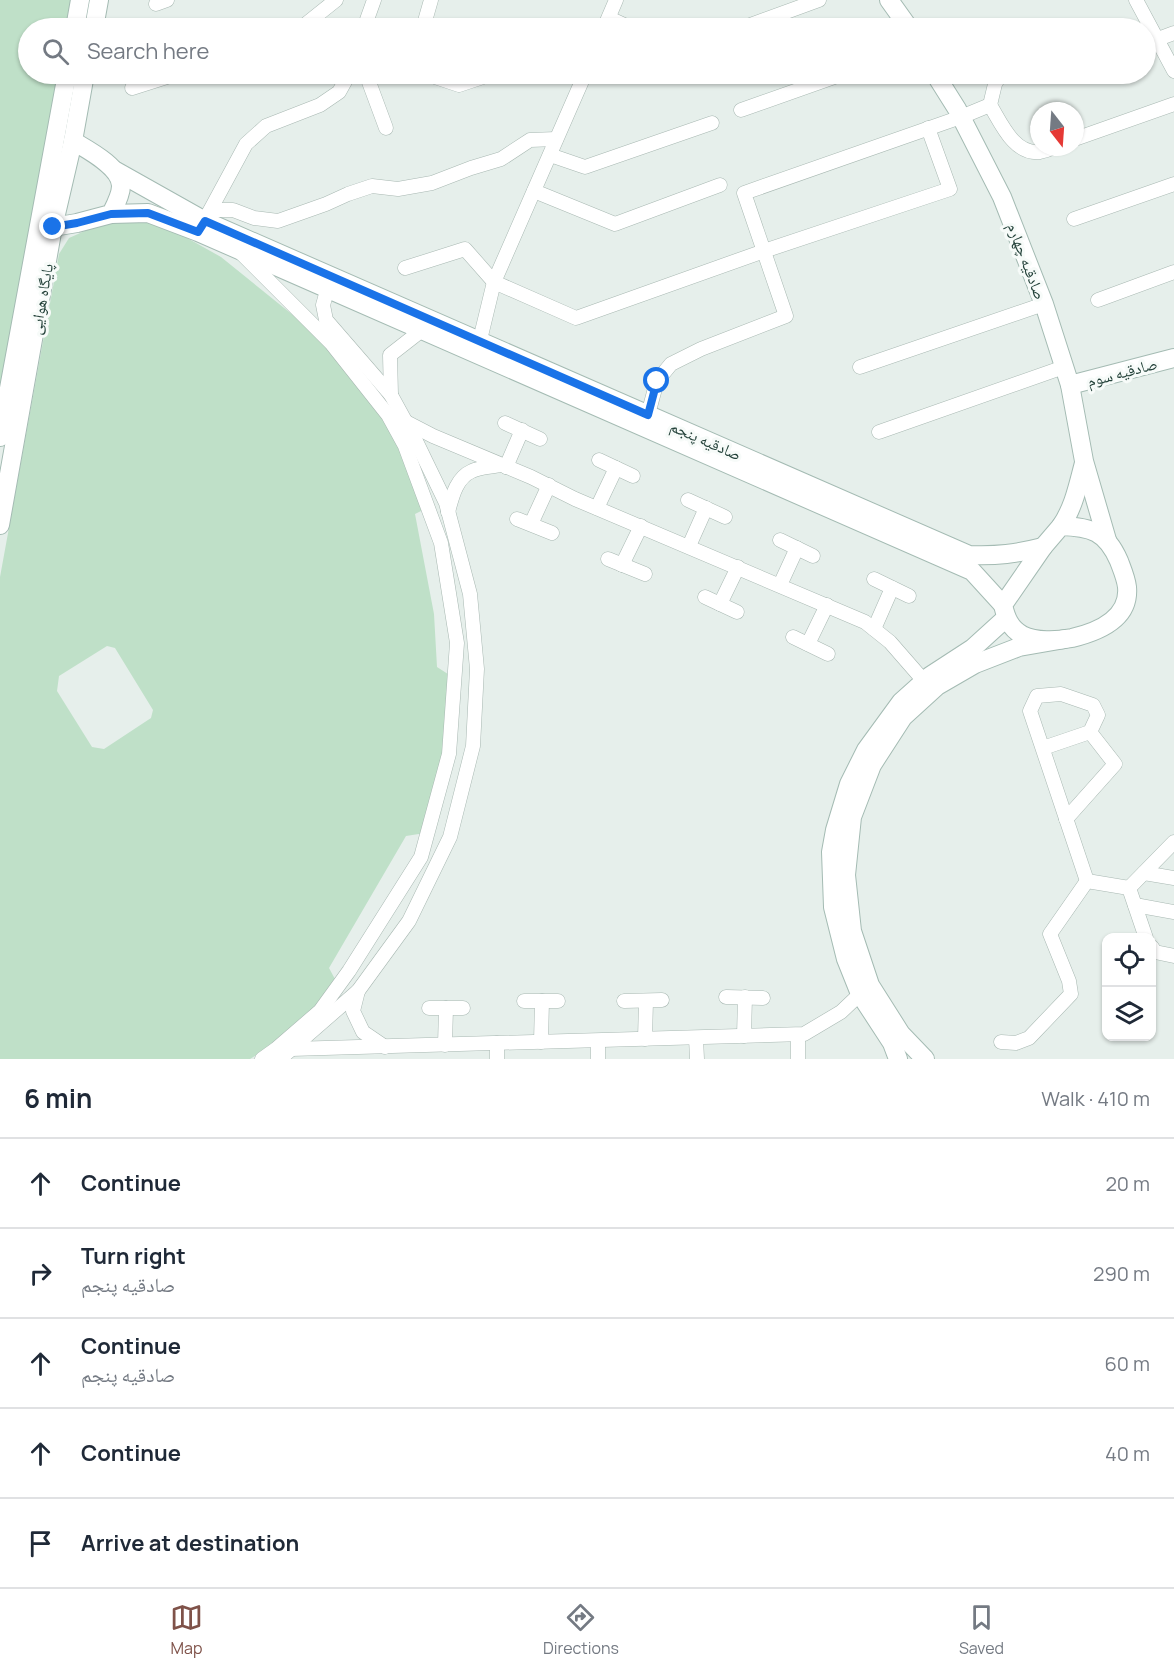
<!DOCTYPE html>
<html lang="en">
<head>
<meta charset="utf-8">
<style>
	body { margin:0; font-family:Manrope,"Noto Naskh Arabic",sans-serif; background:#f2f2f3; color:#1f2937 }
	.controls { position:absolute; right:18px; bottom:18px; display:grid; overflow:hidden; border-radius:12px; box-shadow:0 2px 4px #0004 }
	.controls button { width:54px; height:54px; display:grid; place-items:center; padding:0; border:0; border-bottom:2px solid #e0e1e3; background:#fff; color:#1f2937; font:30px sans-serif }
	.compass { position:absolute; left:1030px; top:102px; width:54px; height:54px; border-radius:50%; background:#fff; box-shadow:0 2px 4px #0004; rotate:163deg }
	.stop { position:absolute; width:18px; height:18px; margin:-14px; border:4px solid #1a73e8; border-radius:50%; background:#fff }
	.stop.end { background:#1a73e8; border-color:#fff; box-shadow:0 2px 6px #0008 }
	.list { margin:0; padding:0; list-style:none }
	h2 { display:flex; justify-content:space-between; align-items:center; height:78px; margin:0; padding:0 24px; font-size:26px }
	h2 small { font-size:20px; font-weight:400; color:#747a83 }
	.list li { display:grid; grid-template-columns:39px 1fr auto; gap:18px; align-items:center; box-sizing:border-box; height:90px; padding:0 24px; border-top:2px solid #e0e1e3 }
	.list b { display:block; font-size:22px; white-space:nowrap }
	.list p { margin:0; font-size:20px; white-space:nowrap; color:#747a83 }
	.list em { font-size:20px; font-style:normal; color:#747a83 }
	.icon { flex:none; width:33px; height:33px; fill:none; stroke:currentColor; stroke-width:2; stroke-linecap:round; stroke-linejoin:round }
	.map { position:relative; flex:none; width:1174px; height:1059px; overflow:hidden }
	.search { position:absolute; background:#fff; box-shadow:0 2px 4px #0004; left:18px; right:18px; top:18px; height:66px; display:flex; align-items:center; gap:15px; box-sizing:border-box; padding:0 21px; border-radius:33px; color:#747a83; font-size:22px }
	.sheet { height:528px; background:#fff }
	nav { display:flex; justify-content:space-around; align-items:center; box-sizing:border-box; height:84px; border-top:2px solid #e0e1e3; background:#fff; font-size:16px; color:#747a83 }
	nav a { display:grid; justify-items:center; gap:3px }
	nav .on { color:#7f5249 }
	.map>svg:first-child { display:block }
</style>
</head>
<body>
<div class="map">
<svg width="1174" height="1059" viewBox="0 0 1174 1059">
	<rect width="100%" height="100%" fill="#e6efeb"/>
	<!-- green -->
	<g fill="#bfe0c8" fill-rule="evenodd">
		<path d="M0 0H74L69 28H28V74H61L0 406Z"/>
		<path d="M122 217 150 220 180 234 221 257 304 324 336 357 386 416 425 509 415 514 434 614 437 667 451 676V712L425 833 406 836 329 968 336 981 313 1012 274 1044 250 1059H0V577L59 254 69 238 96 226ZM107 646 115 648 153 710 151 718 104 749 92 747 57 691 59 676Z"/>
	</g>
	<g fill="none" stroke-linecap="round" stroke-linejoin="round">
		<!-- street casing -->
		<g stroke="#a8b8b2" stroke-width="15">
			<g id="street">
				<path d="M1136 0 1174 71"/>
				<path d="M156 4 167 0"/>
				<path d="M609 18 631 28"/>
				<path d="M301 28 336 0"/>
				<path d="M364 28 374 0"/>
				<path d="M423 28 431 0"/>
				<path d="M604 28 616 0"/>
				<path d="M742 28 819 0"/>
				<path d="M1117 28 1122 27"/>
				<path d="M1158 39 1174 33"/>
				<path d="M366 74 386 128"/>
				<path d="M426 74 459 85 492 74"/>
				<path d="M132 88 176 74"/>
				<path d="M990 105C1001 123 1014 155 1040 152 1045 151 1050 149 1054 147"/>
				<path d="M741 110 843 74"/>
				<path d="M1075 139 1174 104"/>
				<path d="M550 155 585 167 712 123"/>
				<path d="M534 191 615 224 720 185"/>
				<path d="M211 210H233L254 218 278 221 326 204 348 194 372 186 398 189 432 183 471 168 501 159 530 140 556 139"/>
				<path d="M207 216 246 144 266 126 320 105 339 92 349 74"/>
				<path d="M1074 219 1174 184"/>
				<path d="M242 254 331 343 388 415 405 446 441 543 457 643 449 754 421 857 349 971 320 1011 276 1049 262 1059"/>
				<path d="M405 268 465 249 494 282 576 318 764 251 950 189 928 128"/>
				<path d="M1098 300 1174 272"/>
				<path d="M478 348 494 282 585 74"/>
				<path d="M860 367 1044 304"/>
				<path d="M391 395 390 355 422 330"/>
				<path d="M406 422 433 436 531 477 575 499 865 622 890 642 924 681"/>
				<path d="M646 422 657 381 671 364 701 349 786 316 744 193 961 117 990 105 995 84 1001 74"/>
				<path d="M505 423 540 439"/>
				<path d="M879 432 1064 367"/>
				<path d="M599 460 633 476"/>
				<path d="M506 467 522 430"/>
				<path d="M688 500 725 517"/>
				<path d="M597 508 616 468"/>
				<path d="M448 512C452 497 456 478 472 471 480 467 492 467 501 465"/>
				<path d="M517 519 552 533"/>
				<path d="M531 524 549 485"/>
				<path d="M780 540 813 556"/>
				<path d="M689 546 706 508"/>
				<path d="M608 559 645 574"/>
				<path d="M622 565 641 526"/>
				<path d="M874 579 909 596"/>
				<path d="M780 585 797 548"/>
				<path d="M705 597 737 612"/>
				<path d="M720 604 738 567"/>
				<path d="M874 629 892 588"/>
				<path d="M793 637 828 654"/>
				<path d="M808 644 827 605"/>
				<path d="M1043 748 1090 732 1098 715 1093 705 1061 694 1037 696 1030 711 1087 881"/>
				<path d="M1066 819 1115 764 1090 732"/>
				<path d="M1144 873 1174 878"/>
				<path d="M1129 888 1174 842"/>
				<path d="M1129 888 1146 938"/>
				<path d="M1135 905 1174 912"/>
				<path d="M1152 947 1155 952 1174 956"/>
				<path d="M358 991 353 1011 363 1032 385 1047"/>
				<path d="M726 997 763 998"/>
				<path d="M524 1001H558"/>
				<path d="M624 1001 662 1000"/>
				<path d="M429 1008H463"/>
				<path d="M744 1036 745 997"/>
				<path d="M696 1038 697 1059"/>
				<path d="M645 1039 646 1001"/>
				<path d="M598 1041V1059"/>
				<path d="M541 1042 542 1001"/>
				<path d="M1001 1042 1016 1043 1029 1038 1071 994 1069 981 1050 934 1087 881 1129 888"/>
				<path d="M445 1045 446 1008"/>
				<path d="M291 1049 804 1034 841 1012 860 994"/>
				<path d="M280 1059 358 991 409 921 450 837 473 746 477 669 470 594 446 503 414 437 391 395 326 320 323 305 330 280"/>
				<path d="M497 1059V1043"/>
				<path d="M798 1059V1035"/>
			</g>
		</g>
		<!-- secondary casing -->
		<g stroke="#a4bbb3" stroke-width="20">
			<g id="secondary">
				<path d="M889 0 909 28"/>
				<path d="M75 28 80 0"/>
				<path d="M94 28 99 0"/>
				<path d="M935 74 957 109 1002 197 1044 304 1070 385 1084 461 1107 540"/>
				<path d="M116 171 205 221 969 555C998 556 1015 554 1043 547"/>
				<path d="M111 214 148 213 198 232 972 571 1003 605"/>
				<path d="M53 227 77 223 111 214C115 206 121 195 121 186 121 167 88 150 73 141"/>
				<path d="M1070 385 1174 358"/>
				<path d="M0 437 67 74"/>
				<path d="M0 525 53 227 73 141 85 74"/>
				<path d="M1061 526C1091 527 1106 531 1119 561 1122 569 1126 578 1127 587 1130 619 1097 632 1072 638 1057 641 1036 642 1022 635 1010 628 1006 618 1003 605L1043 547Z"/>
				<path d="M1061 526C1074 507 1078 485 1084 463"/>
				<path d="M898 1059 892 1043 860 994 846 959 833 907 831 852 835 830 849 784 866 750 901 702 930 676 973 648 1006 618"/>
				<path d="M925 1059 901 1034 870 985 852 931 846 875 852 817 872 765 903 717 937 686 975 664 1019 647 1065 639"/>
			</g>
		</g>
		<!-- street -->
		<use href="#street" stroke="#fff" stroke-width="14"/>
		<!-- secondary -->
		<use href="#secondary" stroke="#fff" stroke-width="18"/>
	</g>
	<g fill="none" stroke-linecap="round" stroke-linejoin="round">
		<!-- route -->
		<path stroke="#1a73e8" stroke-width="8" d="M53 227 77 223 111 214 148 213 198 232 205 221 648 415 657 381"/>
	</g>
	<g text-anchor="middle" stroke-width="6" stroke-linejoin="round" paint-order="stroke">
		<!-- street labels -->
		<g font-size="16" fill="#24423a" stroke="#f7fbf9">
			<text transform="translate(1027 261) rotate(69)" y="6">صادقیه چهارم</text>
			<text transform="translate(41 299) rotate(-80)" y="6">پایگاه هوایی</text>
			<text transform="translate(1122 372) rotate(-15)" y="6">صادقیه سوم</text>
			<text transform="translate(706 440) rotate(24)" y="6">صادقیه پنجم</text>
		</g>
	</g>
</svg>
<div class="controls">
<button><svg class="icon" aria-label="locate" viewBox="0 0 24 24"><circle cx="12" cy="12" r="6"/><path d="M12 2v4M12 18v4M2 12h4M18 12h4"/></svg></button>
<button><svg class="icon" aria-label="layers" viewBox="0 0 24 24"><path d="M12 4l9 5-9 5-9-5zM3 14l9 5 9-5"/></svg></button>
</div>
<svg class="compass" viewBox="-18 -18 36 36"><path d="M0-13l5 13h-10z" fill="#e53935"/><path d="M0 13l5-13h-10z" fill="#747a83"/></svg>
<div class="stop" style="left:657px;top:381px"></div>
<div class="stop end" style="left:53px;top:227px"></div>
<div class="search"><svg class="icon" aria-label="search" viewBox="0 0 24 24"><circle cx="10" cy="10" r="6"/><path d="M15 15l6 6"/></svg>Search here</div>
</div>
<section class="sheet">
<h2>6 min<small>Walk · 410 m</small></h2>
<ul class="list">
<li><svg class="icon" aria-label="ahead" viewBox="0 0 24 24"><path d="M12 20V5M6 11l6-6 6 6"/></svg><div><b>Continue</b></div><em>20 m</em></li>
<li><svg class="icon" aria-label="right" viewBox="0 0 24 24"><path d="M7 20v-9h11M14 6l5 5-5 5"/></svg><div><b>Turn right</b><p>صادقیه پنجم</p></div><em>290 m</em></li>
<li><svg class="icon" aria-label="ahead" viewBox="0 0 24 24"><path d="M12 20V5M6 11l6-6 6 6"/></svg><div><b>Continue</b><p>صادقیه پنجم</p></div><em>60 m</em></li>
<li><svg class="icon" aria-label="ahead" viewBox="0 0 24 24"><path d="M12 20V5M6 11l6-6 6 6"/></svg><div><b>Continue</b></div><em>40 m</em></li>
<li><svg class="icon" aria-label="arrive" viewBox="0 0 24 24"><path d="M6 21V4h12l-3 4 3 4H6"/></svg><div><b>Arrive at destination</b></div></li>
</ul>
</section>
<nav>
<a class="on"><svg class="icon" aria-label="map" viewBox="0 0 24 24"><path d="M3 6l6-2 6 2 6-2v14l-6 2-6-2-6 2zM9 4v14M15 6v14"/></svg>Map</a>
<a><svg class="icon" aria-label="directions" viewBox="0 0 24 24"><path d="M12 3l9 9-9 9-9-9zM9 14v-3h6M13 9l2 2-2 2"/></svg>Directions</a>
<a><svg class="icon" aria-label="saved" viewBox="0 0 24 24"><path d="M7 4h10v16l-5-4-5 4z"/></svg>Saved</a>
</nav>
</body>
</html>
